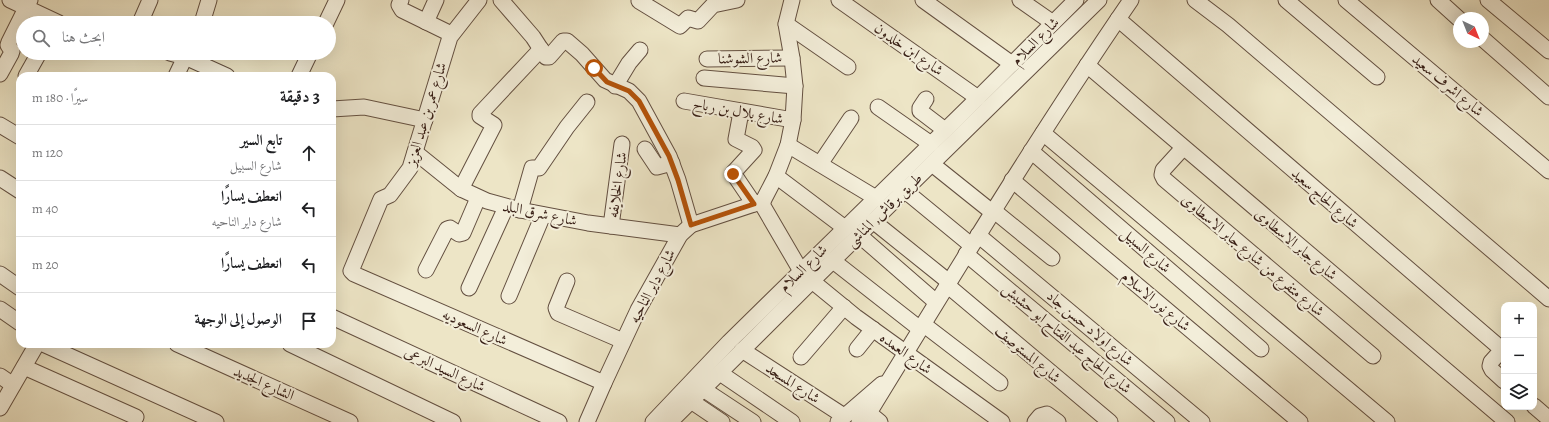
<!DOCTYPE html>
<html lang="ar">
<head>
<meta charset="utf-8">
<style>
	body { margin:0; font-family:Alegreya,Amiri,serif; background:#f6f6f6; color:#202124; direction:rtl }
	.controls { position:absolute; right:12px; bottom:12px; display:grid; overflow:hidden; border-radius:8px; box-shadow:0 4px 16px #0002 }
	.controls button { width:36px; height:36px; display:grid; place-items:center; padding:0; border:0; border-bottom:1px solid #e0e0e0; background:#fff; color:#202124; font:20px sans-serif }
	.compass { position:absolute; left:1453px; top:12px; width:36px; height:36px; border-radius:50%; background:#fff; box-shadow:0 4px 16px #0002; rotate:137deg }
	.stop { position:absolute; width:12px; height:12px; margin:-9px; border:3px solid #b45309; border-radius:50%; background:#fff }
	.stop.end { background:#b45309; border-color:#fff; box-shadow:0 1px 4px #0008 }
	.list { margin:0; padding:0; list-style:none }
	h2 { display:flex; justify-content:space-between; align-items:center; height:52px; margin:0; padding:0 16px; font-size:17px }
	h2 small { font-size:13px; font-weight:400; color:#757577 }
	.list li { display:grid; grid-template-columns:26px 1fr auto; gap:12px; align-items:center; box-sizing:border-box; height:56px; padding:0 16px; border-top:1px solid #e0e0e0 }
	.list b { display:block; font-size:15px; white-space:nowrap }
	.list p { margin:0; font-size:13px; white-space:nowrap; color:#757577 }
	.list em { font-size:13px; font-style:normal; color:#757577 }
	.icon { flex:none; width:22px; height:22px; fill:none; stroke:currentColor; stroke-width:2; stroke-linecap:round; stroke-linejoin:round }
	.map { position:relative; flex:none; width:1549px; height:422px; overflow:hidden; direction:ltr }
	.search { position:absolute; background:#fff; box-shadow:0 4px 16px #0002; left:16px; top:16px; width:320px; height:44px; display:flex; align-items:center; gap:10px; box-sizing:border-box; padding:0 14px; border-radius:22px; color:#757577; font-size:15px }
	.panel { position:absolute; background:#fff; box-shadow:0 4px 16px #0002; left:16px; top:72px; width:320px; height:276px; border-radius:12px; direction:rtl }
	.map>svg:first-child { display:block }
</style>
</head>
<body>
<div class="map">
<svg width="1549" height="422" viewBox="0 0 1549 422">
	<rect width="100%" height="100%" fill="#ede5c6"/>
	<filter id="stains"><feTurbulence type="fractalNoise" baseFrequency=".005" numOctaves="4"/><feColorMatrix values="0 0 0 0 .2 0 0 0 0 .09 0 0 0 0 .02 0 0 0 .5 -.17"/></filter>
	<radialGradient id="worn" r=".72"><stop offset=".6" stop-color="#630" stop-opacity="0"/><stop offset="1" stop-color="#630" stop-opacity=".3"/></radialGradient>
	<g fill="none" stroke-linecap="round" stroke-linejoin="round">
		<!-- minor casing -->
		<g stroke="#645041" stroke-width="17">
			<g id="minor">
				<path d="M10 0 59 23"/>
				<path d="M401 0 399 5 402 10 451 34"/>
				<path d="M479 0 450 37 410 168 390 195 381 199 351 271 354 274 604 383"/>
				<path d="M501 0 533 37 546 57H549L563 41H567L582 54 605 80 629 91 639 101 669 156 678 180 691 225"/>
				<path d="M792 0 786 24 792 58 795 86 793 120 788 145 776 176 763 201V206L805 278"/>
				<path d="M839 0 978 98"/>
				<path d="M923 0 1012 64"/>
				<path d="M1020 0 1053 23"/>
				<path d="M1195 0 1228 25 1549 299"/>
				<path d="M1286 0 1377 77"/>
				<path d="M1346 0 1549 171"/>
				<path d="M1438 0 1459 19"/>
				<path d="M1488 0 1549 51"/>
				<path d="M639 1 680 26 688 18 698 21 713 5 737 0"/>
				<path d="M1118 19 1498 346 1500 352 1491 362 1490 366 1492 370 1504 381"/>
				<path d="M426 22 436 0"/>
				<path d="M140 23 150 0"/>
				<path d="M202 23 209 0"/>
				<path d="M326 23 337 0"/>
				<path d="M786 24 848 67"/>
				<path d="M1483 39 1549 97"/>
				<path d="M170 53 185 57 227 76"/>
				<path d="M707 59 792 58"/>
				<path d="M1087 65 1507 422"/>
				<path d="M0 74 11 54 12 51 8 45 9 42 30 0"/>
				<path d="M26 76 39 53"/>
				<path d="M176 76 187 53"/>
				<path d="M299 76 310 53"/>
				<path d="M704 78 795 86"/>
				<path d="M615 86 629 63 640 50"/>
				<path d="M926 99 920 108V111L945 130"/>
				<path d="M684 101 793 120"/>
				<path d="M878 107 931 144"/>
				<path d="M332 109 364 107 425 120"/>
				<path d="M741 112 736 139 752 147 754 150 733 173 754 204"/>
				<path d="M0 125 20 137"/>
				<path d="M1043 133 1387 422"/>
				<path d="M788 145 876 198"/>
				<path d="M1183 148 1163 170 1162 175 1164 179 1373 356"/>
				<path d="M645 149 657 167 672 163"/>
				<path d="M1031 151 1261 349"/>
				<path d="M415 152 461 189 487 201 520 210 588 223 680 235"/>
				<path d="M820 164 851 118"/>
				<path d="M932 164 992 212"/>
				<path d="M776 176 845 228"/>
				<path d="M0 178 20 191"/>
				<path d="M1012 180 1300 422"/>
				<path d="M898 185 971 245"/>
				<path d="M461 189 494 125 480 116V114L541 49"/>
				<path d="M520 210 532 168H539L567 127 587 102"/>
				<path d="M993 210 1052 258"/>
				<path d="M873 221 949 282"/>
				<path d="M611 226 622 144"/>
				<path d="M859 235 936 302"/>
				<path d="M978 235 1202 422"/>
				<path d="M966 254 1167 422"/>
				<path d="M832 260 920 329"/>
				<path d="M426 270 447 229 450 228 459 234 463 233 478 198"/>
				<path d="M0 274 20 288"/>
				<path d="M567 281 556 308 558 313 623 341"/>
				<path d="M812 281 856 317 1002 422"/>
				<path d="M947 285 1110 422"/>
				<path d="M469 288 506 207"/>
				<path d="M509 296 543 215"/>
				<path d="M0 309 20 323"/>
				<path d="M332 317 559 422"/>
				<path d="M923 324 1000 383"/>
				<path d="M43 344 216 422"/>
				<path d="M177 344 350 422"/>
				<path d="M290 344 453 422"/>
				<path d="M857 349 873 329"/>
				<path d="M742 350 844 416"/>
				<path d="M801 357 844 307"/>
				<path d="M24 367 136 417"/>
				<path d="M720 373 792 422"/>
				<path d="M0 376 13 385"/>
				<path d="M703 389 753 422"/>
				<path d="M691 401 722 422"/>
				<path d="M1534 406 1549 419"/>
				<path d="M0 408 37 344"/>
				<path d="M869 413 880 422"/>
				<path d="M587 422 604 383 638 310 680 235 691 225 763 201"/>
				<path d="M653 422 729 342 978 98 1076 0"/>
				<path d="M670 422 812 281 1099 0"/>
				<path d="M838 422 882 384"/>
				<path d="M859 422 869 413C954 274 1039 134 1131 0"/>
				<path d="M1035 422 1040 416 1047 414 1058 422"/>
			</g>
		</g>
		<!-- minor -->
		<use href="#minor" stroke="#f3eeda" stroke-width="15"/>
	</g>
	<g fill="none" stroke-linecap="round" stroke-linejoin="round">
		<!-- route -->
		<path stroke="#b45309" stroke-width="5" d="M594 68 607 82 629 91 639 101 669 156 678 180 691 225 754 204 733 174"/>
	</g>
	<g text-anchor="middle" stroke-width="4" stroke-linejoin="round" paint-order="stroke">
		<!-- street labels -->
		<g font-size="15" fill="#371e15" stroke="#f3eeda">
			<text transform="translate(1035 41) rotate(-45)" y="5">شارع السلام</text>
			<text transform="translate(909 49) rotate(35)" y="5">شارع ابن خلدون</text>
			<text transform="translate(750 58) rotate(-1)" y="5">شارع الشوشنا</text>
			<text transform="translate(1448 85) rotate(40)" y="5">شارع اشرف سعيد</text>
			<text transform="translate(738 111) rotate(10)" y="5">شارع بلال بن رباح</text>
			<text transform="translate(426 114) rotate(-73)" y="5">شارع عمر بن عبد العزيز</text>
			<text transform="translate(617 185) rotate(-82)" y="5">شارع الخلايفه</text>
			<text transform="translate(1325 198) rotate(41)" y="5">شارع الحاج سعيد</text>
			<text transform="translate(884 210) rotate(-44)" y="5">طريق برقاش, المناشى</text>
			<text transform="translate(540 213) rotate(12)" y="5">شارع شرق البلد</text>
			<text transform="translate(1296 244) rotate(40)" y="5">شارع جابر الاسطاوى</text>
			<text transform="translate(1146 250) rotate(41)" y="5">شارع السبيل</text>
			<text transform="translate(1253 255) rotate(40)" y="5">شارع متفرع من شارع جابر الاسطاوى</text>
			<text transform="translate(803 268) rotate(-44)" y="5">شارع السلام</text>
			<text transform="translate(652 286) rotate(-62)" y="5">شارع داير الناحيه</text>
			<text transform="translate(1156 301) rotate(40)" y="5">شارع نور الاسلام</text>
			<text transform="translate(475 327) rotate(24)" y="5">شارع السعوديه</text>
			<text transform="translate(1090 328) rotate(40)" y="5">شارع اولاد حسن جاد</text>
			<text transform="translate(1067 338) rotate(40)" y="5">شارع الحاج عبد الفتاح ابو حشيش</text>
			<text transform="translate(906 353) rotate(36)" y="5">شارع العمده</text>
			<text transform="translate(1028 354) rotate(40)" y="5">شارع المستوصف</text>
			<text transform="translate(445 369) rotate(25)" y="5">شارع السيد البرعى</text>
			<text transform="translate(264 383) rotate(24)" y="5">الشارع الجديد</text>
			<text transform="translate(793 383) rotate(33)" y="5">شارع المسجد</text>
		</g>
	</g>
	<rect width="100%" height="100%" filter="url(#stains)"/>
	<rect width="100%" height="100%" fill="url(#worn)"/>
</svg>
<div class="controls">
<button>+</button>
<button>−</button>
<button><svg class="icon" aria-label="layers" viewBox="0 0 24 24"><path d="M12 4l9 5-9 5-9-5zM3 14l9 5 9-5"/></svg></button>
</div>
<svg class="compass" viewBox="-18 -18 36 36"><path d="M0-13l5 13h-10z" fill="#e53935"/><path d="M0 13l5-13h-10z" fill="#757577"/></svg>
<div class="stop" style="left:594px;top:68px"></div>
<div class="stop end" style="left:733px;top:174px"></div>
<div class="search"><svg class="icon" aria-label="search" viewBox="0 0 24 24"><circle cx="10" cy="10" r="6"/><path d="M15 15l6 6"/></svg>ابحث هنا</div>
<section class="panel">
<h2>3 دقيقة<small>سيرًا · 180 m</small></h2>
<ul class="list">
<li><svg class="icon" aria-label="ahead" viewBox="0 0 24 24"><path d="M12 20V5M6 11l6-6 6 6"/></svg><div><b>تابع السير</b><p>شارع السبيل</p></div><em>120 m</em></li>
<li><svg class="icon" aria-label="left" viewBox="0 0 24 24"><path d="M17 20v-9H6M10 6l-5 5 5 5"/></svg><div><b>انعطف يسارًا</b><p>شارع داير الناحيه</p></div><em>40 m</em></li>
<li><svg class="icon" aria-label="left" viewBox="0 0 24 24"><path d="M17 20v-9H6M10 6l-5 5 5 5"/></svg><div><b>انعطف يسارًا</b></div><em>20 m</em></li>
<li><svg class="icon" aria-label="arrive" viewBox="0 0 24 24"><path d="M6 21V4h12l-3 4 3 4H6"/></svg><div><b>الوصول إلى الوجهة</b></div></li>
</ul>
</section>
</div>
</body>
</html>
